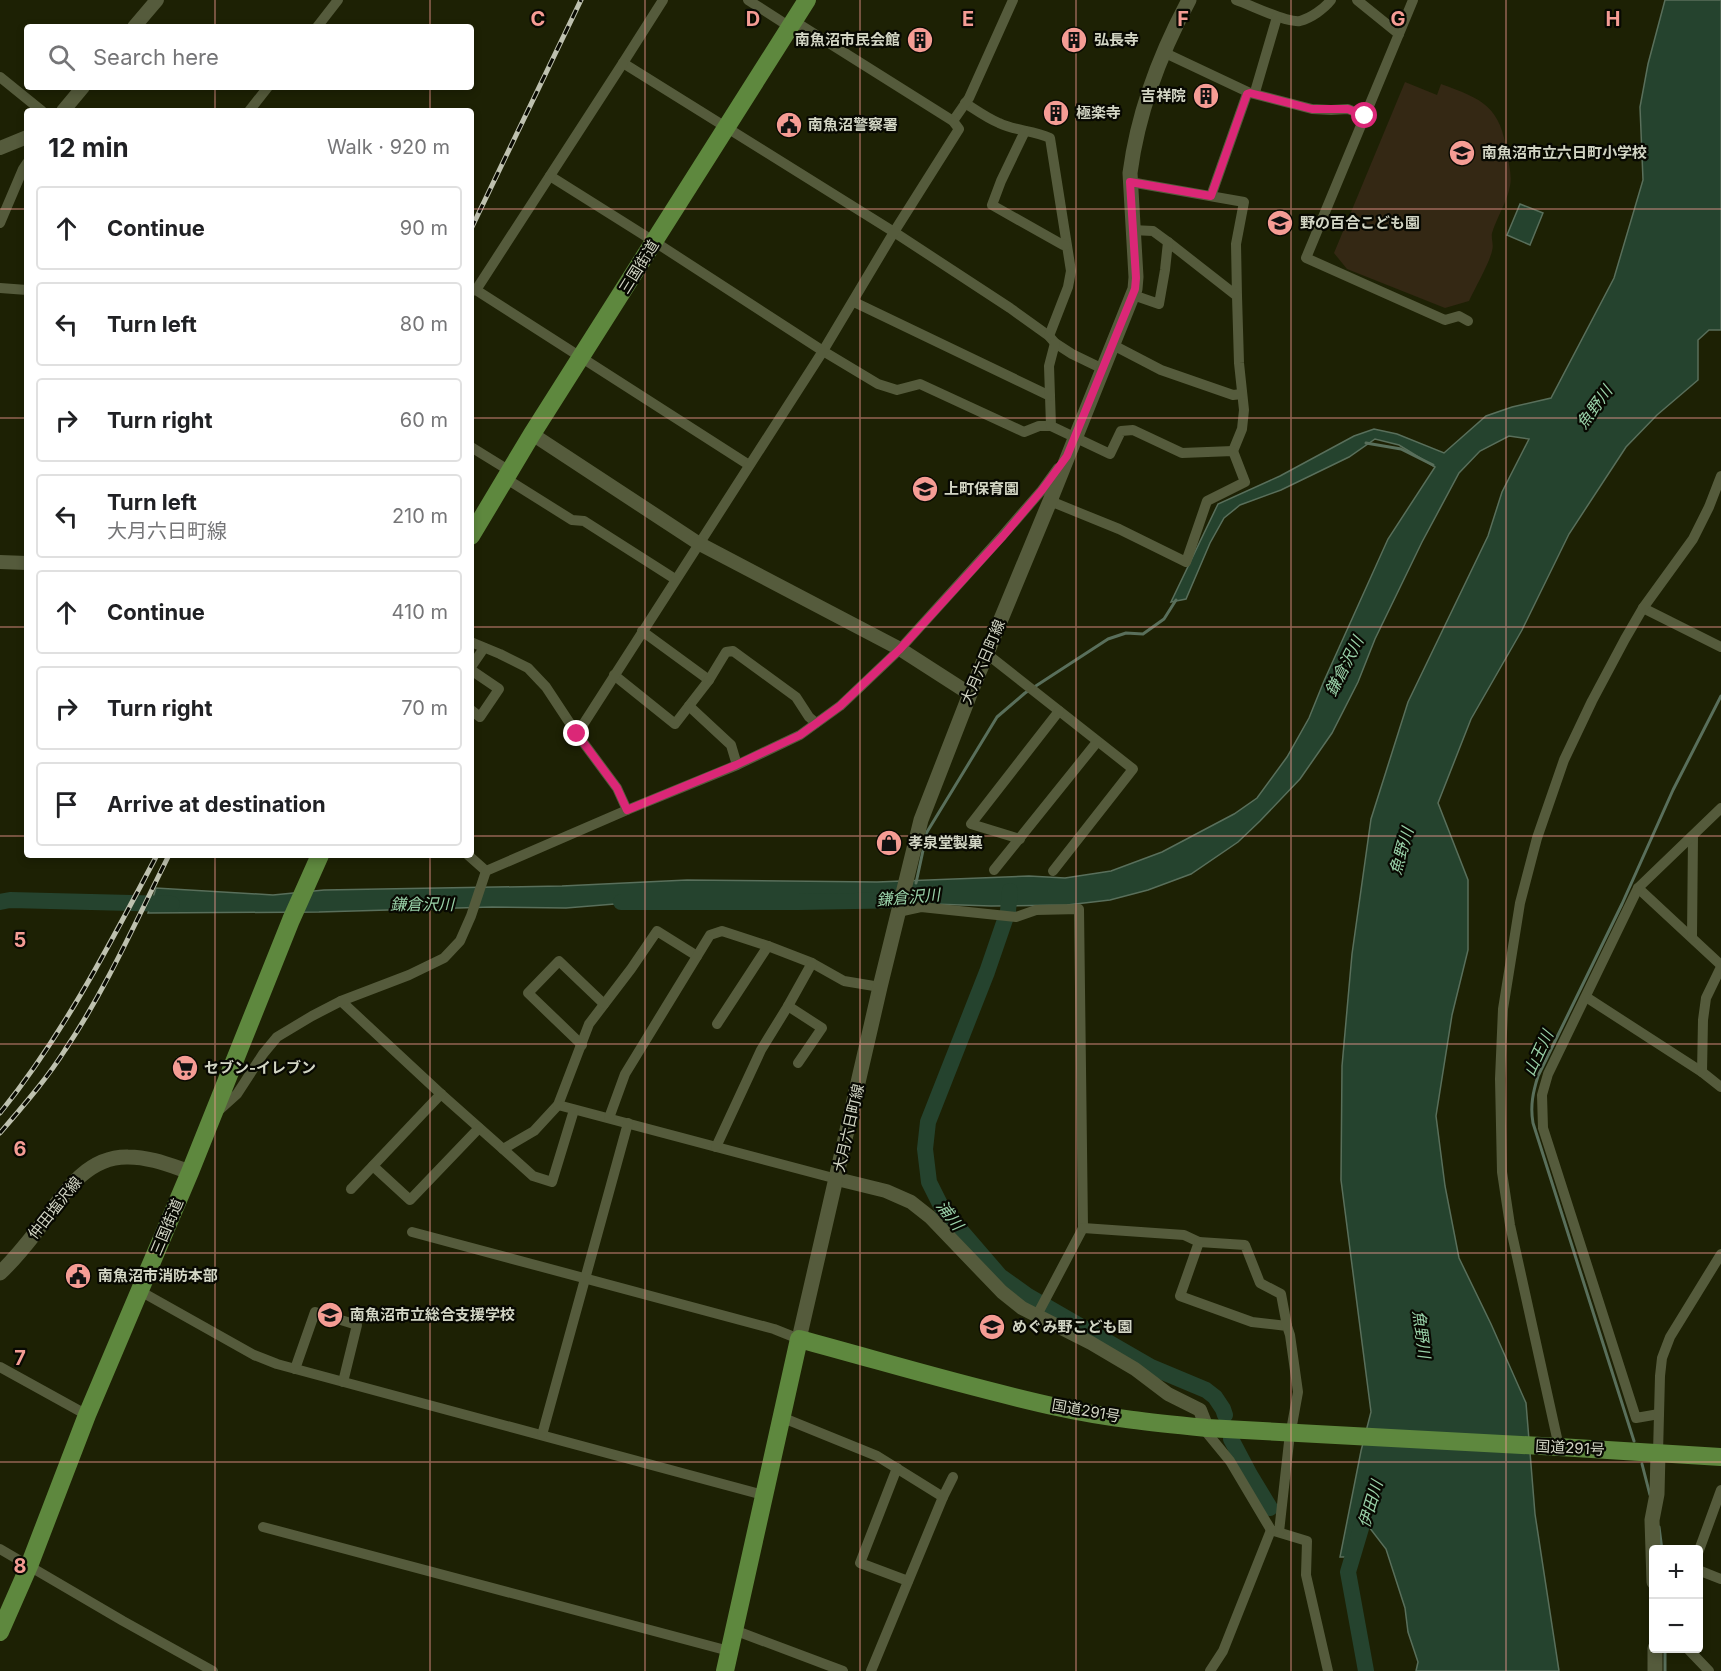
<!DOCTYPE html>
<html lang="en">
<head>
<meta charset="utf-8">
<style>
	body { margin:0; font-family:Inter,"Noto Sans JP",sans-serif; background:#f6f6f6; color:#202124 }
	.controls { position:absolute; right:18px; bottom:18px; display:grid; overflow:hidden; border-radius:6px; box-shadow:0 3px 9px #0003 }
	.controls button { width:54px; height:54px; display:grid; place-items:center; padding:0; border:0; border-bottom:2px solid #e0e0e0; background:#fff; color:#202124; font:30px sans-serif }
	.stop { position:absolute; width:18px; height:18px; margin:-14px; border:4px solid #db2777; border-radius:50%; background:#fff }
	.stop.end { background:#db2777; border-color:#fff; box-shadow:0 2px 6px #0008 }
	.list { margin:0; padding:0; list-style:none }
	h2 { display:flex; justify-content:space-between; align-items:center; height:78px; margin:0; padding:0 24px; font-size:26px }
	h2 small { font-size:20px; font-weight:400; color:#757577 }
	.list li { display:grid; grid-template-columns:39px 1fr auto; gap:18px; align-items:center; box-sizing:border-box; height:84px; margin:0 12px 12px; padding:0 12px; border:2px solid #e0e0e0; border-radius:6px }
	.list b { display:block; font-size:22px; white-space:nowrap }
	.list p { margin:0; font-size:20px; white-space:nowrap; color:#757577 }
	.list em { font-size:20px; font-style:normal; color:#757577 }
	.icon { flex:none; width:33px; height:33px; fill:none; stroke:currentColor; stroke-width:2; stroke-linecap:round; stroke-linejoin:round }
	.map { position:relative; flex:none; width:1721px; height:1671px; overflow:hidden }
	.search { position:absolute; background:#fff; box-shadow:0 3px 9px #0003; left:24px; top:24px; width:450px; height:66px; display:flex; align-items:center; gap:15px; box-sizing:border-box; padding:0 21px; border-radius:6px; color:#757577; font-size:22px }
	.panel { position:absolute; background:#fff; box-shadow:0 3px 9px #0003; left:24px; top:108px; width:450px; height:750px; border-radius:6px }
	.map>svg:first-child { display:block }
</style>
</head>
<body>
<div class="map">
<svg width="1721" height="1671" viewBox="0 0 1721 1671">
	<rect width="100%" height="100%" fill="#1d2104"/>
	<!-- pitch -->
	<path fill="#342814" d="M1405 82 1437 95 1441 84C1483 99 1501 107 1507 154 1509 164 1512 176 1510 186 1507 202 1497 217 1492 233 1491 239 1494 245 1492 251 1489 264 1475 288 1469 301L1445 308 1347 269 1334 253Z"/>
	<!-- water -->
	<g fill="#25432e" stroke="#596f5b" stroke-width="1.5">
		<path d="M1665 0H1721V330H1709L1698 340V380L1657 415 1626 447 1569 534 1522 630 1471 719 1438 803 1468 880V950L1452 1015 1436 1116 1445 1186 1459 1258 1491 1324 1526 1403 1535 1514 1559 1671H1416L1418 1662 1408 1632 1405 1608 1386 1549 1359 1514 1346 1557H1340L1361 1451 1371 1412 1341 1180 1342 1066 1352 954 1371 819 1408 702 1488 536 1502 492 1529 439 1509 436 1480 451 1459 473 1422 542 1375 639 1358 682 1332 733 1300 779 1260 821 1238 842 1191 874 1148 890 1110 900 1067 905 991 906 932 904 879 896 688 898 566 908 492 907 319 912 148 913 156 888 273 895 324 890 562 886 687 880 877 882 1029 876 1065 878 1111 871 1162 852 1234 814 1257 798 1287 757 1309 718 1324 681 1388 539 1435 467 1399 445 1375 439 1349 457 1281 490 1240 505 1224 518 1210 543 1186 599 1171 602 1218 504 1280 476 1354 436 1374 429 1397 434 1444 453 1486 416 1512 407 1551 398 1614 278 1643 180 1640 107 1648 64Z"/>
		<path d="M1520 204 1543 213 1530 245 1507 235Z"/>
	</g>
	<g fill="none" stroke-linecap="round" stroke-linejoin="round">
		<!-- stream -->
		<g stroke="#596f5b" stroke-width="3">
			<path d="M1366 443 1401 449 1433 465"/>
			<path d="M916 883 927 832 997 717 1025 693 1108 639 1126 633 1143 634 1164 619 1176 600"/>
			<path d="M1634 1441 1533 1123C1530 1106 1533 1092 1538 1076L1622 904 1673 790 1721 696"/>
			<path d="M1642 1464 1650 1495"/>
			<path d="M1659 1527 1662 1550"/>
			<path d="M1665 1648V1671"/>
		</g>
		<!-- river -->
		<g stroke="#25432e" stroke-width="16">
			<path d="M1010 891 1008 911 987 972 928 1122 925 1149 929 1182 943 1210 1000 1276 1028 1296 1151 1367 1206 1390 1215 1397 1223 1409 1225 1415"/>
			<path d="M0 902 10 900 172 904"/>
			<path d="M621 902H799L912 900 934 896"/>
			<path d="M1231 1439 1250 1475 1270 1508"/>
			<path d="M1366 1671 1348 1572 1370 1498"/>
		</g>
		<!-- minor -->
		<g stroke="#555b3c" stroke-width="10">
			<path d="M663 0 623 63 894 232 1010 308 1049 336 1055 343 1072 354 1103 369"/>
			<path d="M748 0 790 27"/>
			<path d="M1236 0C1251 5 1286 23 1300 21 1311 18 1324 9 1331 0"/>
			<path d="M1357 0 1399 34"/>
			<path d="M1413 0 1306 258 1445 320 1459 316 1468 321"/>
			<path d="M317 27 338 0"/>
			<path d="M1163 52 1250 93 1312 109 1331 110 1348 109 1365 116"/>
			<path d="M0 77 42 111"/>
			<path d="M965 103C976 110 987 118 999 123 1015 131 1033 130 1050 138L1071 271 1068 287 1049 336"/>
			<path d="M249 111 268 87"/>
			<path d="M953 121 969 98 1013 0"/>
			<path d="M1025 131 1001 181 992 205 1063 245H1066"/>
			<path d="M550 176 655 242 823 351 878 384 897 390 920 384 1024 432 1039 426H1051"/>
			<path d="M1130 182 1244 202 1236 244 1237 296"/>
			<path d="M1211 196 1247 94 1255 92 1277 17"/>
			<path d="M0 223 23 169 27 163"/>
			<path d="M1132 230 1153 231 1168 242 1237 296 1239 363 1244 410 1242 429 1233 451"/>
			<path d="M0 288 27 290"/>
			<path d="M476 290 623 63"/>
			<path d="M471 291 476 290 749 465"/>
			<path d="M1133 295 1159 304 1165 270 1168 242"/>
			<path d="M854 302 1050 396 1051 426 1110 454 1121 431 1133 430 1182 453 1233 451 1245 482 1207 501 1186 562 1119 529 1050 501"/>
			<path d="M1113 345 1161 370 1233 395 1242 394"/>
			<path d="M1050 396 1049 366 1055 343"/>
			<path d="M471 447 510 471"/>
			<path d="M505 478 572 520 584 521 675 579"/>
			<path d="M1643 608 1721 647"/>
			<path d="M642 631 709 680"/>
			<path d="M471 642 500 654 528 668 546 687 577 734 617 788 627 810"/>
			<path d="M987 654 1133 769 1053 871"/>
			<path d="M471 667 484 648"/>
			<path d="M471 670 499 689 480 717 471 710"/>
			<path d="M614 675 675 724 709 680 726 652 733 651 796 697 809 717 816 723"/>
			<path d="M689 706 731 745 737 765"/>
			<path d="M577 734 823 351 894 232 959 129 953 121 794 21"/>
			<path d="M1020 839 971 824 1059 711"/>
			<path d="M468 855 486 871"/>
			<path d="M994 870 1097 742"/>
			<path d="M1638 888 1721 965"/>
			<path d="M898 912 921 907 1016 917 1036 910 1079 909 1083 1228 1036 1317"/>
			<path d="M1692 936 1693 836"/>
			<path d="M1586 997 1702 1072 1721 1087"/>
			<path d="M341 1001 441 1094 503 1149 534 1131 558 1105 589 1024 631 969 657 931 697 956"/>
			<path d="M788 1006 822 1028 798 1063"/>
			<path d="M717 1024 768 946"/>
			<path d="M582 1045 528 993 559 961 604 1004"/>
			<path d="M1702 1072 1703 1020 1706 998 1721 967"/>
			<path d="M558 1105 837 1179"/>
			<path d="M217 1112 237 1094 263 1054 277 1037 312 1016 341 1001 409 975 444 958 460 941 471 916 486 871 627 810 737 765 800 735 840 706 900 649 1003 535 1042 490 1058 468"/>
			<path d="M609 1118 625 1074 710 935 722 931 768 946 812 963 844 981 880 987"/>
			<path d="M716 1147 761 1050 788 1006 812 963"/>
			<path d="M503 1149 533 1176 552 1182 574 1110"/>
			<path d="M373 1166 410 1200 479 1128"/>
			<path d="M351 1189 441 1094"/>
			<path d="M1083 1228 1184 1235 1199 1242 1180 1296 1252 1322 1287 1326 1290 1335 1298 1392 1292 1425"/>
			<path d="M412 1232 774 1329 799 1339"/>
			<path d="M1199 1242 1245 1245 1260 1283 1281 1294 1287 1326"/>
			<path d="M140 1291 254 1355 277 1364 763 1495"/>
			<path d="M0 1367 87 1415"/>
			<path d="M295 1369 315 1312 357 1325 343 1382"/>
			<path d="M1659 1414 1636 1418 1543 1128 1542 1095 1548 1074 1638 888 1721 808"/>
			<path d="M781 1417 877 1456 943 1497"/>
			<path d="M1207 1428V1433L1230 1461 1271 1530 1307 1541 1306 1575 1328 1671"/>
			<path d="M542 1435 628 1123"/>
			<path d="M1559 1447 1510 1225 1502 1172 1500 1079 1503 1009 1512 953 1520 903 1537 838 1564 760 1592 701 1625 639 1643 608 1693 539 1709 507 1721 476"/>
			<path d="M1658 1453 1660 1376 1662 1358 1670 1337 1721 1254"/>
			<path d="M897 1468 860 1563 908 1581"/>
			<path d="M263 1527 729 1651"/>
			<path d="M1279 1532 1289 1442"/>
			<path d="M0 1549 123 1621 213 1671"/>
			<path d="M1698 1553 1721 1490"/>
			<path d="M1698 1570 1721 1579"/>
			<path d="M734 1630 843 1671"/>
			<path d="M1687 1648 1709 1671"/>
			<path d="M871 1671 943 1497 953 1477"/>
			<path d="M1210 1671 1223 1651 1271 1530"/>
		</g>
		<!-- tertiary -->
		<g stroke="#555b3c" stroke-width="14">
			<path d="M134 27 157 0"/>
			<path d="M63 111 83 87"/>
			<path d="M0 148 27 137"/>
			<path d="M532 434 698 543 900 649 970 694"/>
			<path d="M0 562 27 563"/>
			<path d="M837 1179 886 1191 911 1202 930 1217 1002 1292 1022 1308 1091 1343 1135 1369 1168 1394 1200 1410 1207 1428"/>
		</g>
		<!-- secondary -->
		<g stroke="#555b3c" stroke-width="15">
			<path d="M0 1273C13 1261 25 1246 36 1232 60 1200 83 1156 128 1157 150 1157 169 1165 190 1172"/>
			<path d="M799 1339 880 987 921 820 970 694 1050 501 1135 289 1136 277 1130 173C1138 112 1160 54 1189 0"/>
			<path d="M1654 1582 1652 1520 1657 1494 1658 1453"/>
			<path d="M1655 1648V1671"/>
		</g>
		<!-- trunk -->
		<g stroke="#5e883e" stroke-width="18">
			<path d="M471 536 532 434 807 0"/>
			<path d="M0 1632 29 1566 87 1415 190 1172 291 920 320 855"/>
			<path d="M725 1671 799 1339C885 1362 970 1388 1057 1407 1106 1418 1157 1423 1207 1428L1559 1447 1721 1457"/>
		</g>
		<!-- rail casing -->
		<g stroke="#bec1af" stroke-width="5">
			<g id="rail">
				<path d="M471 229 581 0"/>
				<path d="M0 1113C63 1035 110 944 157 855"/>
				<path d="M0 1133C23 1106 46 1080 65 1050 106 989 136 921 169 855"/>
			</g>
		</g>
		<!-- rail -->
		<use href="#rail" stroke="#080902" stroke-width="3" stroke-dasharray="9" stroke-linecap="butt"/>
	</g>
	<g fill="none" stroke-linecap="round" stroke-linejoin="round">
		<!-- route -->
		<path stroke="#db2777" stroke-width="8" d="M577 734 617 788 627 810 736 765 800 735 840 706 900 649 1003 536 1042 490 1067 456 1135 289 1136 278 1130 182 1211 196 1247 94 1250 93 1312 109H1348L1365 116"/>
	</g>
	<!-- grid -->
	<path fill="none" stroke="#f59c94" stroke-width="1.5" stroke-opacity="0.55" d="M215 0V27M430 0V27M645 0V1671M860 0V1671M1076 0V1671M1291 0V1671M1506 0V1671M215 87V111M430 87V111M0 209H27M471 209H1721M0 418H27M471 418H1721M0 627H27M471 627H1721M0 836H27M471 836H1721M215 855V1671M430 855V1671M0 1044H1721M0 1253H1721M0 1462H1721"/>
	<!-- icons -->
	<defs>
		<g id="building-disc" transform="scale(1.35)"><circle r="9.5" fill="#f59c94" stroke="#080902"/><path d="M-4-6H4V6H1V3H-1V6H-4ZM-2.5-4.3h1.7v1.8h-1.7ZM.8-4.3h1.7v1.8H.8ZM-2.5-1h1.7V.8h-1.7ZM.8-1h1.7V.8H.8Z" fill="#111"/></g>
		<g id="civic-disc" transform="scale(1.35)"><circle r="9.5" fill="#f59c94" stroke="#080902"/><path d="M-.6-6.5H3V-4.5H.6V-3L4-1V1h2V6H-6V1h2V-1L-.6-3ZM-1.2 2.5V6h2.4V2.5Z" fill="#111"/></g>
		<g id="school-disc" transform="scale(1.35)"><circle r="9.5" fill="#f59c94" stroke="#080902"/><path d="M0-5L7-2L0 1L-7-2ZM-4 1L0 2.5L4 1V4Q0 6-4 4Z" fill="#111"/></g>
		<g id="shop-disc" transform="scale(1.35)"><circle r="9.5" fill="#f59c94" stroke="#080902"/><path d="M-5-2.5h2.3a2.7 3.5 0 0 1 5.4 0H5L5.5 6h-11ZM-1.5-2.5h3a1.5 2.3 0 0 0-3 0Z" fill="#111"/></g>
		<g id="supermarket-disc" transform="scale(1.35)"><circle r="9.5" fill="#f59c94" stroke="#080902"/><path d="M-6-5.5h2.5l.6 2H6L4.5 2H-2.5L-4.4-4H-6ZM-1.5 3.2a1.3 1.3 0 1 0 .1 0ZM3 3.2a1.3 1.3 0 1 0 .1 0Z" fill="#111"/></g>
	</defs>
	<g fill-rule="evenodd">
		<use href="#building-disc" x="920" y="40"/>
		<use href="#building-disc" x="1074" y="40"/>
		<use href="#building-disc" x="1206" y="96"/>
		<use href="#building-disc" x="1056" y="113"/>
		<use href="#civic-disc" x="789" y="125"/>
		<use href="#school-disc" x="1462" y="153"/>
		<use href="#school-disc" x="1280" y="223"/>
		<use href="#school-disc" x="925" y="489"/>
		<use href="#shop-disc" x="889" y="843"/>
		<use href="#supermarket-disc" x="185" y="1068"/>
		<use href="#civic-disc" x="78" y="1276"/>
		<use href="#school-disc" x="330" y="1315"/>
		<use href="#school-disc" x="992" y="1327"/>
	</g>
	<g text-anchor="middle" stroke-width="4.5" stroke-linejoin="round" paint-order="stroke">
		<!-- poi labels -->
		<g font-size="15" font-weight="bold" fill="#d2d5c4" stroke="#080902" text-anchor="start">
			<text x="900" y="45" text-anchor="end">南魚沼市民会館</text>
			<text x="1094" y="45">弘長寺</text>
			<text x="1186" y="101" text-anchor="end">吉祥院</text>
			<text x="1076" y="118">極楽寺</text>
			<text x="808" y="130">南魚沼警察署</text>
			<text x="1482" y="158">南魚沼市立六日町小学校</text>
			<text x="1300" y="228">野の百合こども園</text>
			<text x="944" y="494">上町保育園</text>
			<text x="908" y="848">孝泉堂製菓</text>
			<text x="204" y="1073">セブン-イレブン</text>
			<text x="98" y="1281">南魚沼市消防本部</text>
			<text x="350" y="1320">南魚沼市立総合支援学校</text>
			<text x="1012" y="1332">めぐみ野こども園</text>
		</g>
		<!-- street labels -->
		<g font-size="15" fill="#d2d5c4" stroke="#080902">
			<text transform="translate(639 267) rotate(-58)" y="5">三国街道</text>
			<text transform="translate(983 662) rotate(-67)" y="5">大月六日町線</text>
			<text transform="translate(849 1128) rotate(-77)" y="5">大月六日町線</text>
			<text transform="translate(55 1208) rotate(-51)" y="5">仲田塩沢線</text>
			<text transform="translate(167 1227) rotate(-67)" y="5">三国街道</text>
			<text transform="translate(1086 1411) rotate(10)" y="5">国道291号</text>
			<text transform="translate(1570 1448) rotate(3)" y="5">国道291号</text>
		</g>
		<!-- water labels -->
		<g font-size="16" font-style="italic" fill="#9ad2a9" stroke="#080902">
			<text transform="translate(1594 407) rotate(-54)" y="6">魚野川</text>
			<text transform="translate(1344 666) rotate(-63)" y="6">鎌倉沢川</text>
			<text transform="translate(1401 851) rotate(-74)" y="6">魚野川</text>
			<text transform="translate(908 897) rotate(-5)" y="6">鎌倉沢川</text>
			<text x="422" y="910">鎌倉沢川</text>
			<text transform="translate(1538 1053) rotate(-65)" y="6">山王川</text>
			<text transform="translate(950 1215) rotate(53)" y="6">浦川</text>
			<text transform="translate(1422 1334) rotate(83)" y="6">魚野川</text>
			<text transform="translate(1370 1504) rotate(-73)" y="6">伊田川</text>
		</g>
	</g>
	<g font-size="20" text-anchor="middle" font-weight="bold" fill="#f59c94" stroke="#080902" stroke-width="4.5" stroke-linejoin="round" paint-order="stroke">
		<text x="538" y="26">C</text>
		<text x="753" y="26">D</text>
		<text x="968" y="26">E</text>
		<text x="1183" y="26">F</text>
		<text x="1398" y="26">G</text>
		<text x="1613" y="26">H</text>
		<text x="20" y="947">5</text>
		<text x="20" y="1156">6</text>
		<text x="20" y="1365">7</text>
		<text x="20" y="1573">8</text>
	</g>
</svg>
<div class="controls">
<button>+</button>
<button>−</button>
</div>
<div class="stop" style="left:1365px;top:116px"></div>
<div class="stop end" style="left:577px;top:734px"></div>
<div class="search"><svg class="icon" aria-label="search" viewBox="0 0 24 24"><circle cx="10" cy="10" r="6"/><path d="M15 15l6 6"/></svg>Search here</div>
<section class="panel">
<h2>12 min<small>Walk · 920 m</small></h2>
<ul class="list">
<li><svg class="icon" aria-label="ahead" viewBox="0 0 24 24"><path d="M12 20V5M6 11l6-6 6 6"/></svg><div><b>Continue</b></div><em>90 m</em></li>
<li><svg class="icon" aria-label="left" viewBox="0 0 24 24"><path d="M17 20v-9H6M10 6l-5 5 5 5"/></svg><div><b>Turn left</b></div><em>80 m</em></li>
<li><svg class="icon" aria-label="right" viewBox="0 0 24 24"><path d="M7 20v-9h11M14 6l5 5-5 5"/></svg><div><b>Turn right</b></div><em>60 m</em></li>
<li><svg class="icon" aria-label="left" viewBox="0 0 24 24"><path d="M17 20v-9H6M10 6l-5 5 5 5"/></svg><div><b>Turn left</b><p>大月六日町線</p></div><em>210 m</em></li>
<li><svg class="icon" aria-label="ahead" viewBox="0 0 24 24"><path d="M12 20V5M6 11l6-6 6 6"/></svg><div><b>Continue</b></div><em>410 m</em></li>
<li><svg class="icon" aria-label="right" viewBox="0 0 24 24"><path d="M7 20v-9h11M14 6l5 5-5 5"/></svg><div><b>Turn right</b></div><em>70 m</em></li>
<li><svg class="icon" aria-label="arrive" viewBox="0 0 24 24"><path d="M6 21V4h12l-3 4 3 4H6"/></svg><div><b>Arrive at destination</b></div></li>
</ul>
</section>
</div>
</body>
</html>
